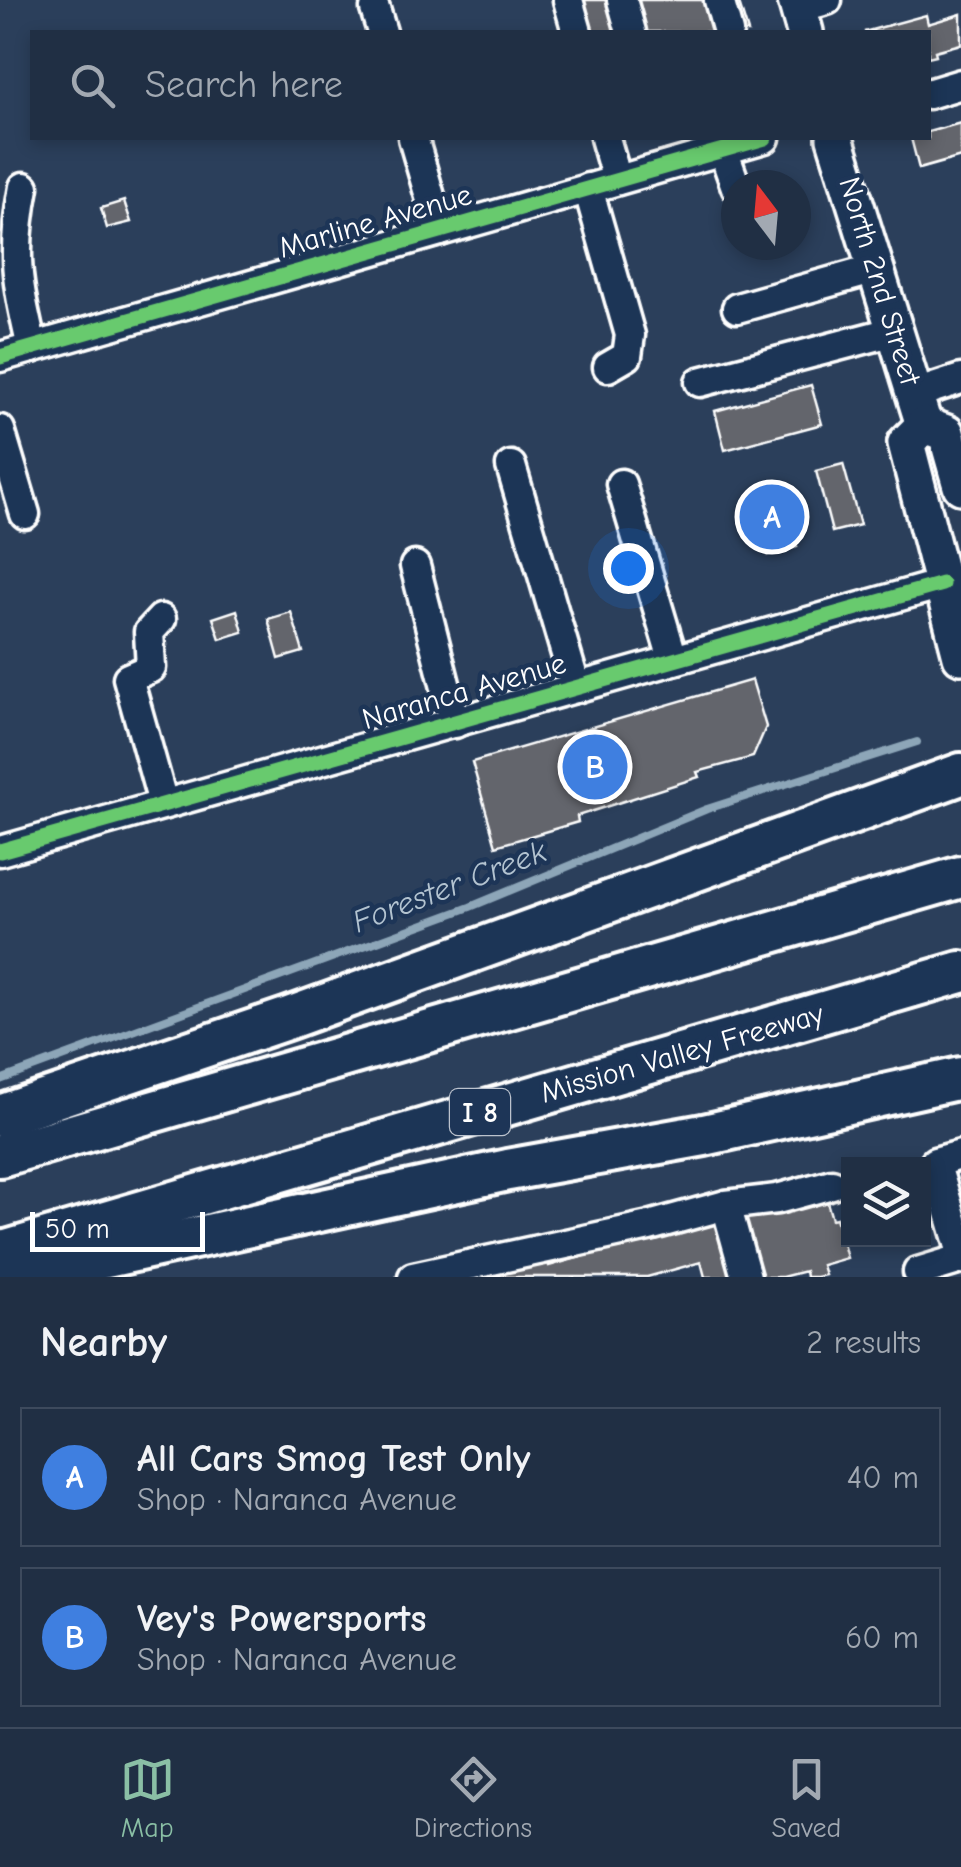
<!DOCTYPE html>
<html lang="en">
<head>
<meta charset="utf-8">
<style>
	body { margin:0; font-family:"Comic Neue",sans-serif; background:#2d3b4f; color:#f1f3f6 }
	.controls { position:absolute; right:30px; bottom:30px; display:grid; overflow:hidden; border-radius:0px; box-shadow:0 5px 15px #0003 }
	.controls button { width:90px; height:90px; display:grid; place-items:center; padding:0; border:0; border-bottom:2px solid #3d4a5d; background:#202f44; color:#f1f3f6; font:50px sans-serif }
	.compass { position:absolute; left:721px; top:170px; width:90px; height:90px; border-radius:50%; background:#202f44; box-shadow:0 5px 15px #0003; rotate:344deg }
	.scale { position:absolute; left:30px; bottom:25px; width:175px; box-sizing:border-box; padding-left:10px; border:5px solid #fff; border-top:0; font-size:28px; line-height:35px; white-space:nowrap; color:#fff; -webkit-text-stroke:8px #1d3557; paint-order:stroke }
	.you { position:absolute; left:628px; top:568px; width:35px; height:35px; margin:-25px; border:8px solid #fff; border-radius:50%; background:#1a73e8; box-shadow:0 0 0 15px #1a73e833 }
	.badge { display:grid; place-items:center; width:65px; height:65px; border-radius:50%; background:#8abfa5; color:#fff; font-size:32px; font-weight:700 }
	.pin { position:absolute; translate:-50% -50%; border:5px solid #fff; box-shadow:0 2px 10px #0006 }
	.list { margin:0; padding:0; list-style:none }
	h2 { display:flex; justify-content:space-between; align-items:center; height:130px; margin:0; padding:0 40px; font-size:42px }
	h2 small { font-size:32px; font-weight:400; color:#a2a9b2 }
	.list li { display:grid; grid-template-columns:65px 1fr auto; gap:30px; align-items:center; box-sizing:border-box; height:140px; margin:0 20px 20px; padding:0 20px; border:2px solid #3d4a5d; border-radius:0px }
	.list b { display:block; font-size:38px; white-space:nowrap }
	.list p { margin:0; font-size:32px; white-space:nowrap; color:#a2a9b2 }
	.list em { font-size:32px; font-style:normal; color:#a2a9b2 }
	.icon { flex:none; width:55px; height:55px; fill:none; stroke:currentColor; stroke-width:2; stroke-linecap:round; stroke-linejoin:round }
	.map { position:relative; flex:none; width:961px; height:1277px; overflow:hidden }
	.search { position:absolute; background:#202f44; box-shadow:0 5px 15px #0003; left:30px; right:30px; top:30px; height:110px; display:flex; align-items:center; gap:25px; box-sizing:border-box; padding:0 35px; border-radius:0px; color:#a2a9b2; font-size:38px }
	.sheet { height:450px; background:#202f44 }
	nav { display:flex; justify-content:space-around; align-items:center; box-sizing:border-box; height:140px; border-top:2px solid #3d4a5d; background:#202f44; font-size:28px; color:#a2a9b2 }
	nav a { display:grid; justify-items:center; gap:5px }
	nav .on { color:#8abfa5 }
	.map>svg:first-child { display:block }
</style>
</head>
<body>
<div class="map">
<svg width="961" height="1277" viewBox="0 0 961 1277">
	<rect width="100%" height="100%" fill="#2b3f5b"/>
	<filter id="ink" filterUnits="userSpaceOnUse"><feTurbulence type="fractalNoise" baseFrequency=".01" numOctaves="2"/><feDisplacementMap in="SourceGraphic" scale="20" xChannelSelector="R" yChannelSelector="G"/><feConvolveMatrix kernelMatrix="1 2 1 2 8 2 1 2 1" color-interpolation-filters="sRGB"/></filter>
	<g filter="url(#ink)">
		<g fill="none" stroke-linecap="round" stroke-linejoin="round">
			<!-- stream -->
			<path stroke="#8da6b8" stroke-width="8" d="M0 1080 470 907 707 809 917 742"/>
		</g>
		<!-- building -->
		<g fill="#63656c" stroke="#fff" stroke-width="2.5">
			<path d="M582 0H738L748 32H591Z"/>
			<path d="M961 14V44L935 51 936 55 928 57V32H864L926 15 928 24Z"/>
			<path d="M961 123V157L919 169 911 138H928V132Z"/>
			<path d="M124 201 131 222 107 228 101 208Z"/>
			<path d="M811 385 822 424 725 450 715 411Z"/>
			<path d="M843 464 860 525 832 532 816 471Z"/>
			<path d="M781 494 792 530 763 539 753 503Z"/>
			<path d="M792 530 797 547 768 555 763 539Z"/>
			<path d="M237 610 243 632 220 639 213 618Z"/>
			<path d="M291 612 303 652 279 659 268 619Z"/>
			<path d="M752 680 766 727 753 757 697 772 699 777 577 816 578 822 496 846 472 762Z"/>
			<path d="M825 1195 832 1219 836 1218 847 1258 822 1265 825 1275 816 1277H806L805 1271 782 1277H759L743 1218Z"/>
			<path d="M717 1219 733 1277H705L701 1262 647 1277H467L546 1255 549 1266Z"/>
		</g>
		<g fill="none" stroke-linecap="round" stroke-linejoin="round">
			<!-- minor casing -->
			<g stroke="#fff" stroke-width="35">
				<g id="minor">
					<path d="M568 0 577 32"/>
					<path d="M622 0 631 32"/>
					<path d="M719 0 728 32"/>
					<path d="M798 8 827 0"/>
					<path d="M375 9 382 32"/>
					<path d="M928 94 961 84"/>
					<path d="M413 138 440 231"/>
					<path d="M605 138 617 180"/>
					<path d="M723 150 736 187"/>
					<path d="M24 187C11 255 17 282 32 348"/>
					<path d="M588 188 630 335 627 356 608 367"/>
					<path d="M737 308 876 269"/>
					<path d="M0 357 765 138"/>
					<path d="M700 382 895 331"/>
					<path d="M915 394 961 379"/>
					<path d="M0 430 25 514"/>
					<path d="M511 466 576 688"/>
					<path d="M621 484 673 659"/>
					<path d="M415 566 455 723"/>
					<path d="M161 619 149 632 151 668 128 678 163 803"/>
					<path d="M0 851 942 584"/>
					<path d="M961 1155 935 1162 961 1250"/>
					<path d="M726 1205 746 1277"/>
					<path d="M918 1272 961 1259"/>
					<path d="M413 1277 649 1226 726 1205 777 1199 832 1184"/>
				</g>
			</g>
			<!-- major casing -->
			<g stroke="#fff" stroke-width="42">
				<g id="major">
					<path d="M796 0 805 32"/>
					<path d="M835 138 924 425"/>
					<path d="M924 425 906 443 961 656"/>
					<path d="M924 425 946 433 961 486"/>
				</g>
			</g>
			<!-- highway casing -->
			<g stroke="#fff" stroke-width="48">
				<g id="highway">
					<path d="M0 1116 289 1018 961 774"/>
					<path d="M0 1156 961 877"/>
					<path d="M0 1253 961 972"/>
					<path d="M14 1277 508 1170 704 1135 961 1078"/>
				</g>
			</g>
			<!-- minor -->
			<use href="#minor" stroke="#1d3557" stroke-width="28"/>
			<!-- major -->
			<use href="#major" stroke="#1d3557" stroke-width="35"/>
			<!-- highway -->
			<use href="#highway" stroke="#1d3557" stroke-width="40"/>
			<!-- cycleway casing -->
			<g stroke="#1d3557" stroke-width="21">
				<g id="cycleway">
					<path d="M0 357 765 138"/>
					<path d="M0 851 942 584"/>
				</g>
			</g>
			<!-- cycleway -->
			<use href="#cycleway" stroke="#67ca6e" stroke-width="15"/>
		</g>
	</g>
	<g text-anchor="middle" stroke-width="9" stroke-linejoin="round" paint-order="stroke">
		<!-- shield labels -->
		<rect fill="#1d3557" stroke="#bbc2cd" stroke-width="2.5" x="450" y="1089" width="60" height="46" rx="8"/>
		<g font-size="28" font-weight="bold" fill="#fff">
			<text x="480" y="1122">I 8</text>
		</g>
		<!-- street labels -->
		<g font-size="30" fill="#fff" stroke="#1d3557">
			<text transform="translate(375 221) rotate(-16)" y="10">Marline Avenue</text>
			<text transform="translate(880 281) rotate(73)" y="10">North 2nd Street</text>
			<text transform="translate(464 691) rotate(-16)" y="10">Naranca Avenue</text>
			<text transform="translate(682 1053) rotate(-16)" y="10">Mission Valley Freeway</text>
		</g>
		<!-- water labels -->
		<g font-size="32" font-style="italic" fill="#b3c3d0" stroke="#1d3557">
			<text transform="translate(449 886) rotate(-21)" y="11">Forester Creek</text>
		</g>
	</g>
</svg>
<div class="controls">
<button><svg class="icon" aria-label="layers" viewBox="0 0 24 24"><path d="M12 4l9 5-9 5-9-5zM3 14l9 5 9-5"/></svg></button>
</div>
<svg class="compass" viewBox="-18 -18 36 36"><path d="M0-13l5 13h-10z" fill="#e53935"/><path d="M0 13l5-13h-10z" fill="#a2a9b2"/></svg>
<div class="scale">50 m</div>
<div class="you"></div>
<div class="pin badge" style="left:772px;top:517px;background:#3f7fe0">A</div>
<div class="pin badge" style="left:595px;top:767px;background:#3f7fe0">B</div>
<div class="search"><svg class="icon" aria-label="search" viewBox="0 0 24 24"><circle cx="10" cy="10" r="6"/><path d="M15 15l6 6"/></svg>Search here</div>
</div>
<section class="sheet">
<h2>Nearby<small>2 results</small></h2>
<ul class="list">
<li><span class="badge" style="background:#3f7fe0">A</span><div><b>All Cars Smog Test Only</b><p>Shop · Naranca Avenue</p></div><em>40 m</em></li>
<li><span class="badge" style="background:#3f7fe0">B</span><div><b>Vey's Powersports</b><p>Shop · Naranca Avenue</p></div><em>60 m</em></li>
</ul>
</section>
<nav>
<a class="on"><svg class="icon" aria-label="map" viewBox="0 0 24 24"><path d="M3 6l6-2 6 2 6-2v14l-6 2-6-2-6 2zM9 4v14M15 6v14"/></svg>Map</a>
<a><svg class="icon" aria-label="directions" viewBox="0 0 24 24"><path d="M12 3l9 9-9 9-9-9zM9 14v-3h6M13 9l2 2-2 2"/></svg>Directions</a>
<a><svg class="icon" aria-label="saved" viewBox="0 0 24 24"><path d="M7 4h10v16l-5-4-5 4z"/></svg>Saved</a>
</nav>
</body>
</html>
